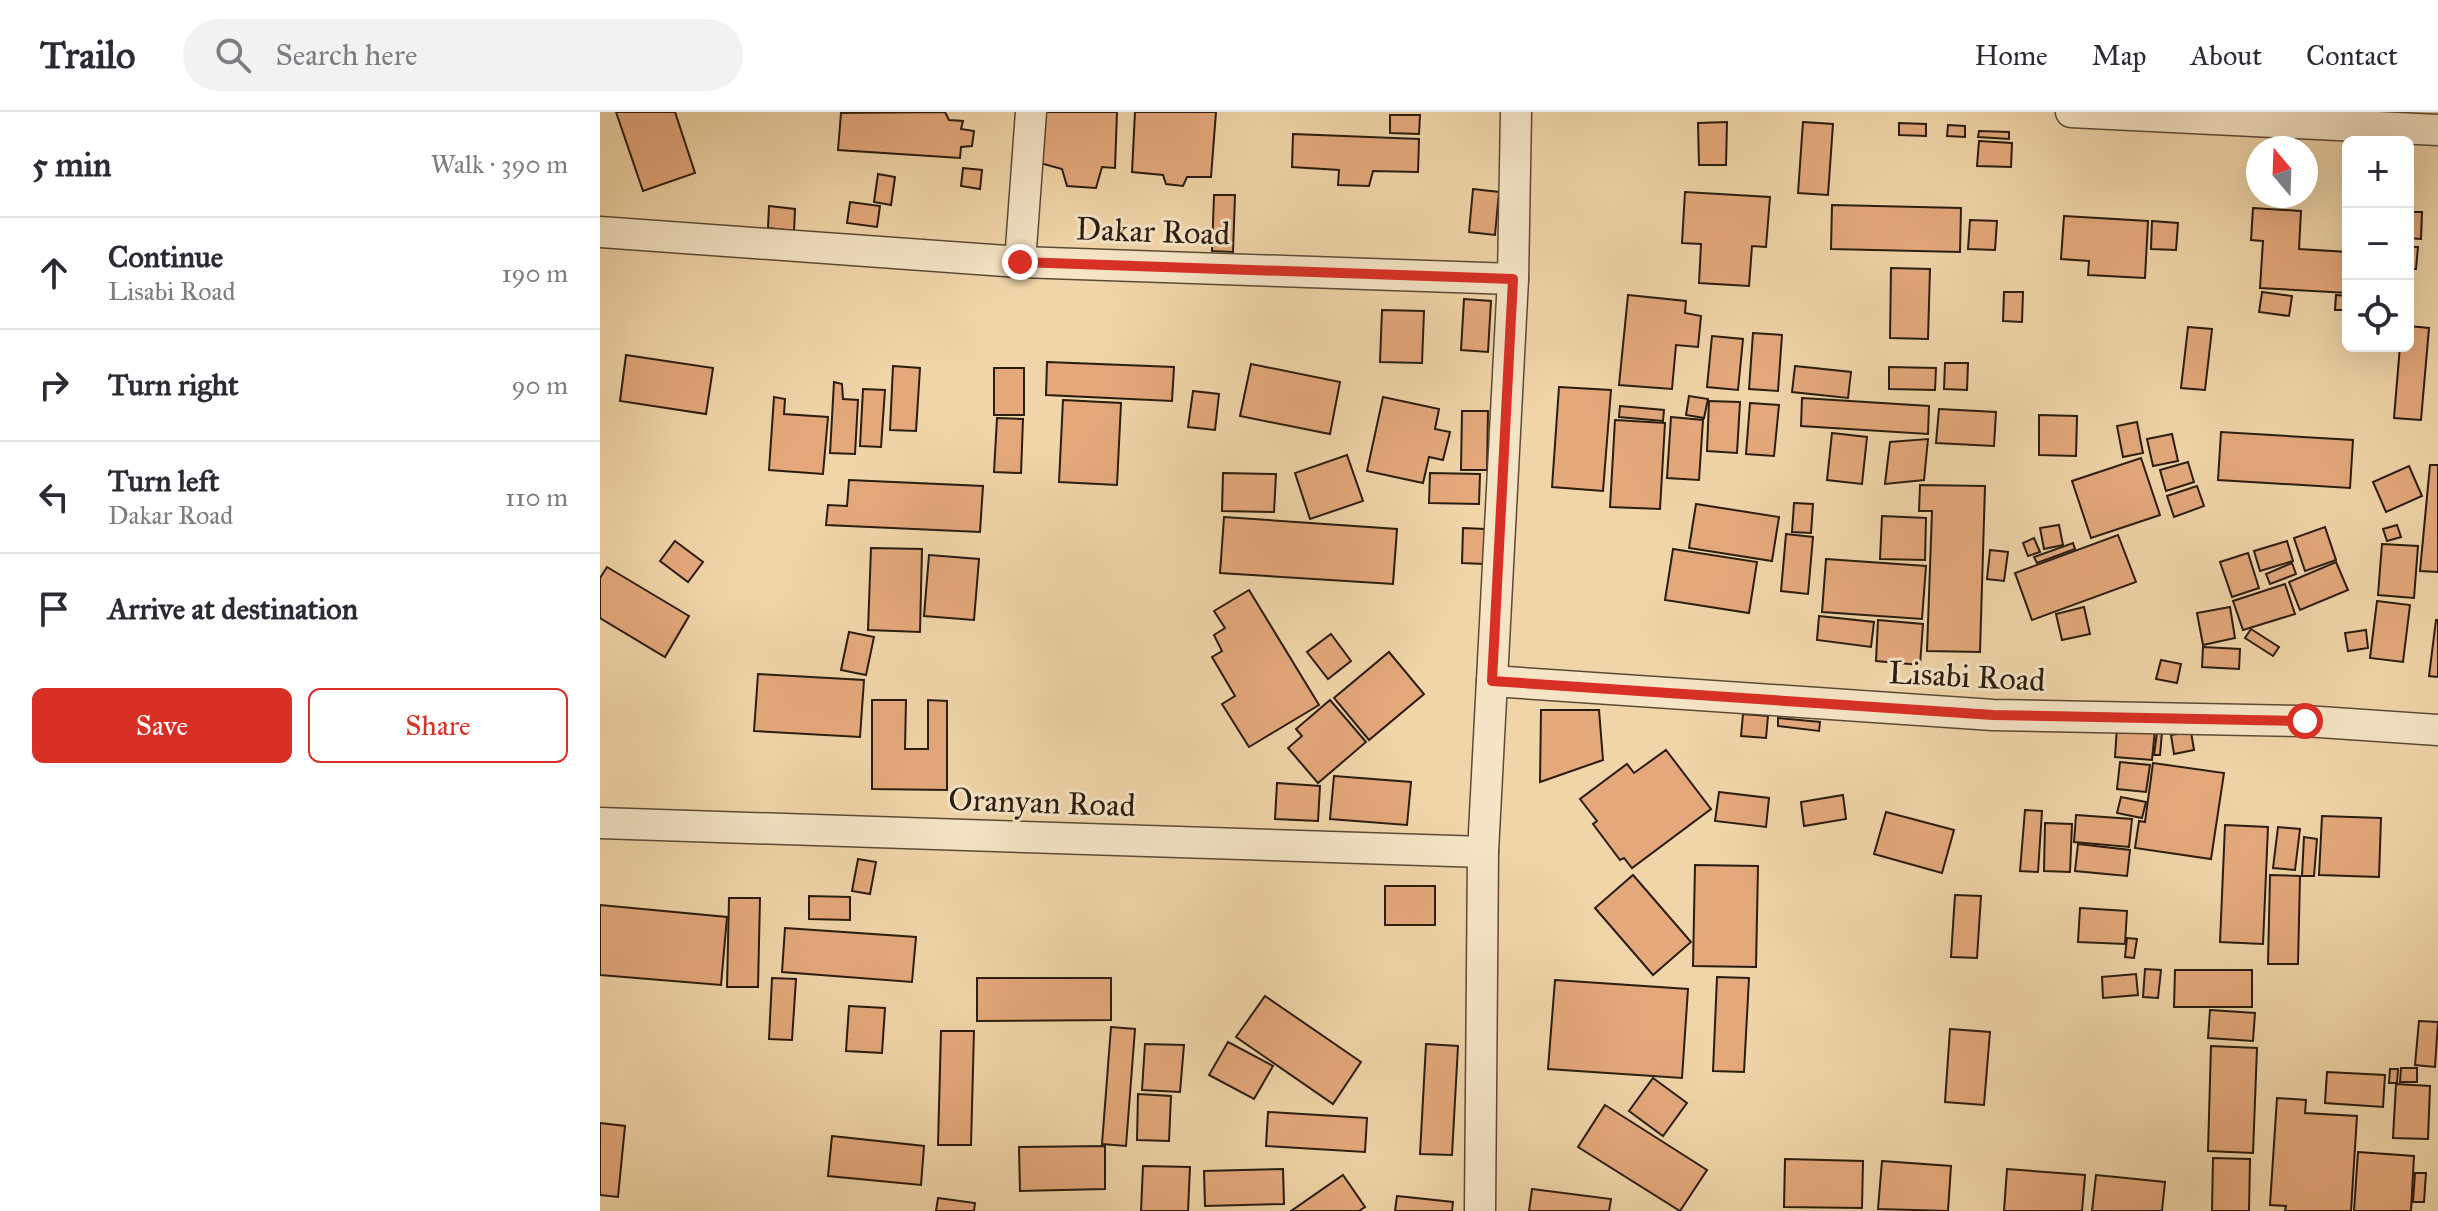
<!DOCTYPE html>
<html lang="en">
<head>
<meta charset="utf-8">
<style>
	body { margin:0; font-family:"IM FELL Great Primer",serif; background:#f2f2f3; color:#2b2b33 }
	.controls { position:absolute; right:24px; top:24px; display:grid; overflow:hidden; border-radius:12px; box-shadow:0 8px 32px #0002 }
	.controls button { width:72px; height:72px; display:grid; place-items:center; padding:0; border:0; border-bottom:2px solid #e1e1e2; background:#fff; color:#2b2b33; font:40px sans-serif }
	.compass { position:absolute; left:1646px; top:24px; width:72px; height:72px; border-radius:50%; background:#fff; box-shadow:0 8px 32px #0002; rotate:341deg }
	.stop { position:absolute; width:24px; height:24px; margin:-18px; border:6px solid #d93025; border-radius:50%; background:#fff }
	.stop.end { background:#d93025; border-color:#fff; box-shadow:0 2px 8px #0008 }
	.list { margin:0; padding:0; list-style:none }
	h2 { display:flex; justify-content:space-between; align-items:center; height:104px; margin:0; padding:0 32px; font-size:34px }
	h2 small { font-size:26px; font-weight:400; color:#7c7c81 }
	.list li { display:grid; grid-template-columns:52px 1fr auto; gap:24px; align-items:center; box-sizing:border-box; height:112px; padding:0 32px; border-top:2px solid #e1e1e2 }
	.list b { display:block; font-size:30px; white-space:nowrap }
	.list p { margin:0; font-size:26px; white-space:nowrap; color:#7c7c81 }
	.list em { font-size:26px; font-style:normal; color:#7c7c81 }
	.actions { display:flex; gap:16px; padding:24px 32px }
	.actions a { flex:1; padding:18px 0; border:2px solid #d93025; border-radius:12px; text-align:center; font-size:28px; color:#d93025 }
	.actions .main { background:#d93025; color:#fff }
	.icon { flex:none; width:44px; height:44px; fill:none; stroke:currentColor; stroke-width:2; stroke-linecap:round; stroke-linejoin:round }
	.map { position:relative; flex:none; width:1838px; height:1099px; overflow:hidden }
	header { display:flex; align-items:center; gap:48px; box-sizing:border-box; height:112px; padding:0 40px; background:#fff; border-bottom:2px solid #e1e1e2 }
	header strong { font-size:38px }
	nav { display:flex; gap:44px; margin-inline-start:auto; font-size:28px }
	.search { width:560px; height:72px; background:#f2f2f3; display:flex; align-items:center; gap:20px; box-sizing:border-box; padding:0 28px; border-radius:44px; color:#7c7c81; font-size:30px }
	main { display:flex }
	aside { flex:1; background:#fff }
	.map>svg:first-child { display:block }
</style>
</head>
<body>
<header>
<strong>Trailo</strong>
<div class="search"><svg class="icon" aria-label="search" viewBox="0 0 24 24"><circle cx="10" cy="10" r="6"/><path d="M15 15l6 6"/></svg>Search here</div>
<nav><a>Home</a><a>Map</a><a>About</a><a>Contact</a></nav>
</header>
<main>
<aside>
<h2>5 min<small>Walk · 390 m</small></h2>
<ul class="list">
<li><svg class="icon" aria-label="ahead" viewBox="0 0 24 24"><path d="M12 20V5M6 11l6-6 6 6"/></svg><div><b>Continue</b><p>Lisabi Road</p></div><em>190 m</em></li>
<li><svg class="icon" aria-label="right" viewBox="0 0 24 24"><path d="M7 20v-9h11M14 6l5 5-5 5"/></svg><div><b>Turn right</b></div><em>90 m</em></li>
<li><svg class="icon" aria-label="left" viewBox="0 0 24 24"><path d="M17 20v-9H6M10 6l-5 5 5 5"/></svg><div><b>Turn left</b><p>Dakar Road</p></div><em>110 m</em></li>
<li><svg class="icon" aria-label="arrive" viewBox="0 0 24 24"><path d="M6 21V4h12l-3 4 3 4H6"/></svg><div><b>Arrive at destination</b></div></li>
</ul>
<div class="actions"><a class="main">Save</a><a>Share</a></div>
</aside>
<div class="map">
<svg width="1838" height="1099" viewBox="0 0 1838 1099">
	<rect width="100%" height="100%" fill="#f0d5a8"/>
	<filter id="stains"><feTurbulence type="fractalNoise" baseFrequency=".0025" numOctaves="4"/><feColorMatrix values="0 0 0 0 .2 0 0 0 0 .09 0 0 0 0 .02 0 0 0 .5 -.17"/></filter>
	<radialGradient id="worn" r=".72"><stop offset=".6" stop-color="#630" stop-opacity="0"/><stop offset="1" stop-color="#630" stop-opacity=".3"/></radialGradient>
	<!-- building -->
	<g fill="#e4a87b" stroke="#2a1c0f" stroke-width="2">
		<path d="M16 0H75L95 61 43 79Z"/>
		<path d="M345 0 349 8 363 9 361 17 374 19 372 34 361 35 360 46 238 38 241 1Z"/>
		<path d="M443 0H517L515 56 502 55 496 76 467 74 462 57 440 51Z"/>
		<path d="M535 0H616L611 65H587L583 74 566 72 563 63 532 60Z"/>
		<path d="M790 3H820L819 22 790 21Z"/>
		<path d="M1127 10 1126 53H1099L1098 11Z"/>
		<path d="M1203 10 1233 12 1228 83 1198 81Z"/>
		<path d="M1299 11 1326 12V24L1299 23Z"/>
		<path d="M1348 13 1365 14V25L1347 24Z"/>
		<path d="M1379 19 1409 20V27L1378 25Z"/>
		<path d="M693 22 819 27 818 60 773 59 769 74 738 73 739 58 692 55Z"/>
		<path d="M1379 29 1412 31 1411 55 1377 54Z"/>
		<path d="M363 56 382 58 380 77 361 74Z"/>
		<path d="M278 62 295 65 291 93 274 90Z"/>
		<path d="M873 77 899 80 895 123 869 120Z"/>
		<path d="M1085 80 1170 85 1166 135 1152 134 1149 174 1099 171 1101 132 1082 131Z"/>
		<path d="M614 83H635L633 140 612 139Z"/>
		<path d="M250 90 280 94 277 115 247 111Z"/>
		<path d="M1232 93 1361 96 1360 140 1231 137Z"/>
		<path d="M169 94 195 97 194 119 168 116Z"/>
		<path d="M1653 96 1701 99 1699 137 1748 140V181L1660 176 1663 129 1651 128Z"/>
		<path d="M1808 100H1822L1821 127 1808 126Z"/>
		<path d="M1464 104 1548 109 1545 166 1488 163 1489 149 1461 147Z"/>
		<path d="M1370 108 1397 109 1395 138 1368 137Z"/>
		<path d="M1552 109 1578 111 1576 138 1551 137Z"/>
		<path d="M1808 135H1818L1816 157H1808Z"/>
		<path d="M1291 156 1330 157 1328 227 1290 226Z"/>
		<path d="M1404 180H1423L1422 210 1403 209Z"/>
		<path d="M1662 180 1692 184 1689 204 1659 200Z"/>
		<path d="M1028 183 1086 189 1085 201 1101 204 1098 235 1076 233 1072 277 1019 273Z"/>
		<path d="M1736 183 1748 184V198H1735Z"/>
		<path d="M864 187 891 189 888 240 861 238Z"/>
		<path d="M782 198 824 199 822 251 780 250Z"/>
		<path d="M1808 214 1829 216 1821 308 1794 306 1800 234H1808Z"/>
		<path d="M1588 215 1612 217 1605 278 1581 276Z"/>
		<path d="M1153 221 1182 223 1178 279 1149 277Z"/>
		<path d="M1112 224 1143 227 1138 278 1107 275Z"/>
		<path d="M26 243 113 256 106 302 20 289Z"/>
		<path d="M447 250 574 255 572 289 446 283Z"/>
		<path d="M1345 251H1368L1367 278 1344 277Z"/>
		<path d="M651 252 740 270 730 322 640 304Z"/>
		<path d="M293 254 320 256 316 319 290 318Z"/>
		<path d="M1195 254 1251 260 1248 286 1192 280Z"/>
		<path d="M1289 255 1336 256 1335 278 1289 277Z"/>
		<rect x="394" y="256" width="30" height="47"/>
		<path d="M234 270 242 272 243 287 258 288 255 342 230 341Z"/>
		<path d="M959 275 1011 278 1003 379 952 375Z"/>
		<path d="M263 277 285 278 281 335 260 334Z"/>
		<path d="M593 279 619 282 615 318 588 315Z"/>
		<path d="M1089 284 1108 287 1104 306 1086 303Z"/>
		<path d="M174 285 185 287 184 302 228 305 223 362 169 358Z"/>
		<path d="M783 285 839 297 835 317 850 320 843 348 829 345 823 371 767 359Z"/>
		<path d="M1202 286 1329 294 1328 322 1201 314Z"/>
		<path d="M463 288 521 291 517 373 459 370Z"/>
		<path d="M1109 289 1140 290 1137 341 1107 339Z"/>
		<path d="M1150 291 1179 293 1174 344 1146 342Z"/>
		<path d="M1020 294 1064 298 1063 309 1019 305Z"/>
		<path d="M1339 297 1396 300 1394 334 1336 331Z"/>
		<path d="M862 299H888L887 358H861Z"/>
		<path d="M1439 303 1477 304 1476 344 1439 343Z"/>
		<path d="M1071 305 1103 308 1099 368 1067 366Z"/>
		<path d="M397 306 423 307 421 361 394 360Z"/>
		<path d="M1015 308 1065 311 1060 397 1010 395Z"/>
		<path d="M1537 310 1543 341 1523 345 1517 314Z"/>
		<path d="M1621 320 1753 328 1750 376 1618 368Z"/>
		<path d="M1232 321 1267 325 1262 372 1227 368Z"/>
		<path d="M1572 322 1578 349 1553 354 1547 327Z"/>
		<path d="M1328 327 1324 368 1285 372 1290 330Z"/>
		<path d="M747 343 763 389 710 407 695 361Z"/>
		<path d="M1541 346 1560 403 1491 426 1472 369Z"/>
		<path d="M1588 350 1594 370 1566 379 1560 358Z"/>
		<path d="M1830 353H1838V460L1820 459Z"/>
		<path d="M1809 354 1822 384 1786 400 1773 370Z"/>
		<path d="M623 361 676 362 674 400 622 399Z"/>
		<path d="M830 361 880 362 879 392 829 391Z"/>
		<path d="M249 368 383 374 380 420 226 413 228 393 247 394Z"/>
		<path d="M1320 373 1385 374 1380 540 1327 539 1332 399H1319Z"/>
		<path d="M1597 374 1604 394 1574 405 1567 384Z"/>
		<path d="M1194 391 1213 392 1211 421 1192 420Z"/>
		<path d="M1096 392 1179 405 1172 449 1089 436Z"/>
		<path d="M1282 404 1326 406 1325 448 1280 447Z"/>
		<path d="M624 405 797 417 793 472 620 461Z"/>
		<path d="M1459 413 1463 433 1444 437 1440 416Z"/>
		<path d="M1797 413 1801 425 1787 429 1783 417Z"/>
		<path d="M1725 415 1736 448 1705 459 1694 426Z"/>
		<path d="M863 416 885 417 884 452 862 451Z"/>
		<path d="M1186 422 1213 425 1208 482 1181 479Z"/>
		<path d="M1518 423 1536 470 1432 508 1415 461Z"/>
		<path d="M1434 426 1440 440 1428 444 1423 431Z"/>
		<path d="M75 429 103 450 88 470 60 449Z"/>
		<path d="M1687 429 1693 449 1660 459 1654 439Z"/>
		<path d="M1473 431 1475 437 1437 451 1434 445Z"/>
		<path d="M1782 432 1818 434 1814 486 1778 483Z"/>
		<path d="M271 436 322 437 320 520 268 518Z"/>
		<path d="M1073 437 1157 450 1149 501 1065 488Z"/>
		<path d="M1390 438 1408 440 1404 469 1387 467Z"/>
		<path d="M1648 441 1659 476 1632 485 1620 450Z"/>
		<path d="M329 443 379 447 374 508 324 504Z"/>
		<path d="M1226 447 1326 454 1322 507 1222 500Z"/>
		<path d="M1736 450 1748 478 1700 498 1689 470Z"/>
		<path d="M1692 451 1696 462 1670 472 1666 462Z"/>
		<path d="M7 455 89 504 65 545 0 506V466Z"/>
		<path d="M1685 472 1695 502 1643 518 1633 489Z"/>
		<path d="M649 478 719 593 649 635 622 592 635 584 612 545 622 539 614 523 625 516 614 499Z"/>
		<path d="M1777 489 1810 493 1803 550 1770 546Z"/>
		<path d="M1484 495 1490 522 1462 528 1456 502Z"/>
		<path d="M1630 495 1635 526 1603 533 1597 501Z"/>
		<path d="M1219 504 1274 510 1271 535 1217 528Z"/>
		<path d="M1278 508 1323 512 1320 553 1276 549Z"/>
		<path d="M1836 508H1838V565L1829 564Z"/>
		<path d="M1651 517 1679 535 1673 544 1645 526Z"/>
		<path d="M1766 518 1768 536 1748 539 1745 521Z"/>
		<path d="M249 520 274 525 266 563 241 558Z"/>
		<path d="M731 522 751 549 728 567 707 540Z"/>
		<path d="M1603 535 1640 537 1639 557 1602 555Z"/>
		<path d="M789 540 824 582 769 628 734 586Z"/>
		<path d="M1561 548 1581 552 1577 571 1556 567Z"/>
		<path d="M158 562 264 568 260 625 154 619Z"/>
		<path d="M272 588H306L305 637H328V588L347 589V678L272 677Z"/>
		<path d="M730 588 766 630 718 671 688 636 702 624 696 617Z"/>
		<path d="M941 598H999L1003 648 940 670Z"/>
		<path d="M1143 602 1168 604 1166 626 1141 624Z"/>
		<path d="M1178 606 1220 610 1219 619 1178 614Z"/>
		<path d="M1517 614 1555 617 1552 648 1515 645Z"/>
		<path d="M1557 620H1562L1560 643H1554Z"/>
		<path d="M1591 620 1594 638 1574 642 1571 623Z"/>
		<path d="M1066 638 1111 697 1032 756 1024 746 1020 748 993 712 997 709 980 687 1027 652 1034 661Z"/>
		<path d="M1520 650 1550 653 1546 680 1517 677Z"/>
		<path d="M1553 651 1624 661 1611 747 1535 736 1539 709 1545 710Z"/>
		<path d="M734 664 811 670 807 713 730 707Z"/>
		<path d="M677 671 720 674 718 709 675 707Z"/>
		<path d="M1119 680 1169 686 1166 715 1115 709Z"/>
		<path d="M1243 683 1246 707 1204 714 1201 690Z"/>
		<path d="M1521 685 1546 690 1542 706 1517 701Z"/>
		<path d="M1425 698 1442 699 1438 760 1420 759Z"/>
		<path d="M1286 700 1354 718 1342 761 1274 742Z"/>
		<path d="M1476 703 1532 707 1529 735 1474 730Z"/>
		<path d="M1722 704 1781 706 1779 765 1719 763Z"/>
		<path d="M1445 711 1472 712 1470 760 1444 759Z"/>
		<path d="M1625 713 1668 715 1663 832 1620 830Z"/>
		<path d="M1678 715 1700 717 1695 758 1673 756Z"/>
		<path d="M1704 725 1717 727 1714 764H1702Z"/>
		<path d="M1478 732 1530 738 1527 764 1475 759Z"/>
		<path d="M258 747 276 750 270 782 252 779Z"/>
		<path d="M1095 753 1158 754 1156 855 1093 854Z"/>
		<path d="M1033 763 1091 830 1053 863 995 796Z"/>
		<path d="M1670 763 1700 764 1698 852H1668Z"/>
		<rect x="785" y="774" width="50" height="39"/>
		<path d="M1355 783 1381 784 1377 846 1351 845Z"/>
		<path d="M209 784 250 785V808L209 807Z"/>
		<path d="M129 786H160L158 875H127Z"/>
		<path d="M0 793 127 805 121 873 0 863Z"/>
		<path d="M1480 796 1527 799 1525 832 1478 830Z"/>
		<path d="M185 816 316 825 312 870 182 860Z"/>
		<path d="M1527 826 1537 827 1534 846 1525 845Z"/>
		<path d="M1545 857 1561 858 1558 886 1543 885Z"/>
		<path d="M1575 858H1652V895H1574Z"/>
		<path d="M1536 862 1538 883 1503 886 1502 865Z"/>
		<path d="M1117 865 1149 866 1144 960 1113 959Z"/>
		<path d="M172 866 196 867 192 928 169 927Z"/>
		<path d="M377 866H511V908L377 909Z"/>
		<path d="M955 868 1088 877 1082 966 948 957Z"/>
		<path d="M665 884 761 950 733 992 636 925Z"/>
		<path d="M249 894 285 896 282 941 246 939Z"/>
		<path d="M1610 898 1655 901 1653 929 1608 926Z"/>
		<path d="M1819 909 1838 910 1835 955 1815 953Z"/>
		<path d="M511 915 535 917 526 1034 502 1032Z"/>
		<path d="M1350 917 1390 920 1384 993 1345 990Z"/>
		<path d="M341 919H374L371 1033H338Z"/>
		<path d="M628 930 673 954 654 987 609 963Z"/>
		<path d="M545 932 584 933 580 980 542 978Z"/>
		<path d="M826 932 858 934 852 1043 820 1042Z"/>
		<path d="M1611 934 1657 936 1653 1041 1608 1039Z"/>
		<path d="M1801 956H1817V970H1800Z"/>
		<path d="M1790 957H1798L1797 971H1789Z"/>
		<path d="M1727 960 1785 963 1783 995 1725 991Z"/>
		<path d="M1053 966 1087 991 1063 1024 1029 999Z"/>
		<path d="M1796 972 1830 974 1828 1027 1793 1026Z"/>
		<path d="M538 982 571 984 569 1029 537 1028Z"/>
		<path d="M1677 986 1706 988 1705 1001 1757 1004 1751 1099H1685L1686 1094 1670 1093Z"/>
		<path d="M1005 993 1107 1058 1080 1099 978 1035Z"/>
		<path d="M668 1000 767 1006 765 1040 666 1034Z"/>
		<path d="M0 1011 25 1014 18 1085 0 1083Z"/>
		<path d="M232 1024 324 1034 321 1073 228 1064Z"/>
		<path d="M505 1034V1077L420 1079 419 1035Z"/>
		<path d="M1758 1040 1814 1044 1811 1099H1754Z"/>
		<path d="M1613 1046 1650 1047 1649 1099H1612Z"/>
		<path d="M1185 1047 1263 1049 1262 1096 1184 1095Z"/>
		<path d="M1282 1049 1351 1054 1348 1099 1278 1097Z"/>
		<path d="M543 1054 590 1055 588 1099H541Z"/>
		<path d="M683 1057 684 1092 605 1094 604 1059Z"/>
		<path d="M1407 1057 1485 1063 1482 1099H1404Z"/>
		<path d="M1815 1061H1826L1824 1090H1813Z"/>
		<path d="M743 1063 765 1095 759 1099H691Z"/>
		<path d="M1496 1063 1565 1070 1562 1099H1492Z"/>
		<path d="M932 1077 1011 1087 1009 1099H929Z"/>
		<path d="M797 1084 853 1090 852 1099H795Z"/>
		<path d="M338 1086 375 1091 374 1099H336Z"/>
	</g>
	<g fill="none" stroke-linecap="round" stroke-linejoin="round">
		<!-- minor casing -->
		<g stroke="#5c4a35" stroke-width="33">
			<g id="minor">
				<path d="M1471 0 1838 18"/>
				<path d="M0 120 420 150 913 167"/>
				<path d="M420 150 431 0"/>
				<path d="M892 569 1393 603 1705 609 1838 618"/>
				<path d="M0 711 883 740"/>
				<path d="M880 1099 883 740 913 167 916 0"/>
			</g>
		</g>
		<!-- minor -->
		<use href="#minor" stroke="#f5e4c6" stroke-width="30"/>
	</g>
	<g fill="none" stroke-linecap="round" stroke-linejoin="round">
		<!-- route -->
		<path stroke="#d93025" stroke-width="10" d="M420 150 913 167 892 569 1393 603 1705 609"/>
	</g>
	<g text-anchor="middle" stroke-width="6" stroke-linejoin="round" paint-order="stroke">
		<!-- street labels -->
		<g font-size="32" fill="#2a1c0f" stroke="#f5e4c6">
			<text transform="translate(553 119) rotate(2)" y="11">Dakar Road</text>
			<text transform="translate(1367 564) rotate(3)" y="11">Lisabi Road</text>
			<text transform="translate(442 690) rotate(2)" y="11">Oranyan Road</text>
		</g>
	</g>
	<rect width="100%" height="100%" filter="url(#stains)"/>
	<rect width="100%" height="100%" fill="url(#worn)"/>
</svg>
<div class="controls">
<button>+</button>
<button>−</button>
<button><svg class="icon" aria-label="locate" viewBox="0 0 24 24"><circle cx="12" cy="12" r="6"/><path d="M12 2v4M12 18v4M2 12h4M18 12h4"/></svg></button>
</div>
<svg class="compass" viewBox="-18 -18 36 36"><path d="M0-13l5 13h-10z" fill="#e53935"/><path d="M0 13l5-13h-10z" fill="#7c7c81"/></svg>
<div class="stop" style="left:1705px;top:609px"></div>
<div class="stop end" style="left:420px;top:150px"></div>
</div>
</main>
</body>
</html>
